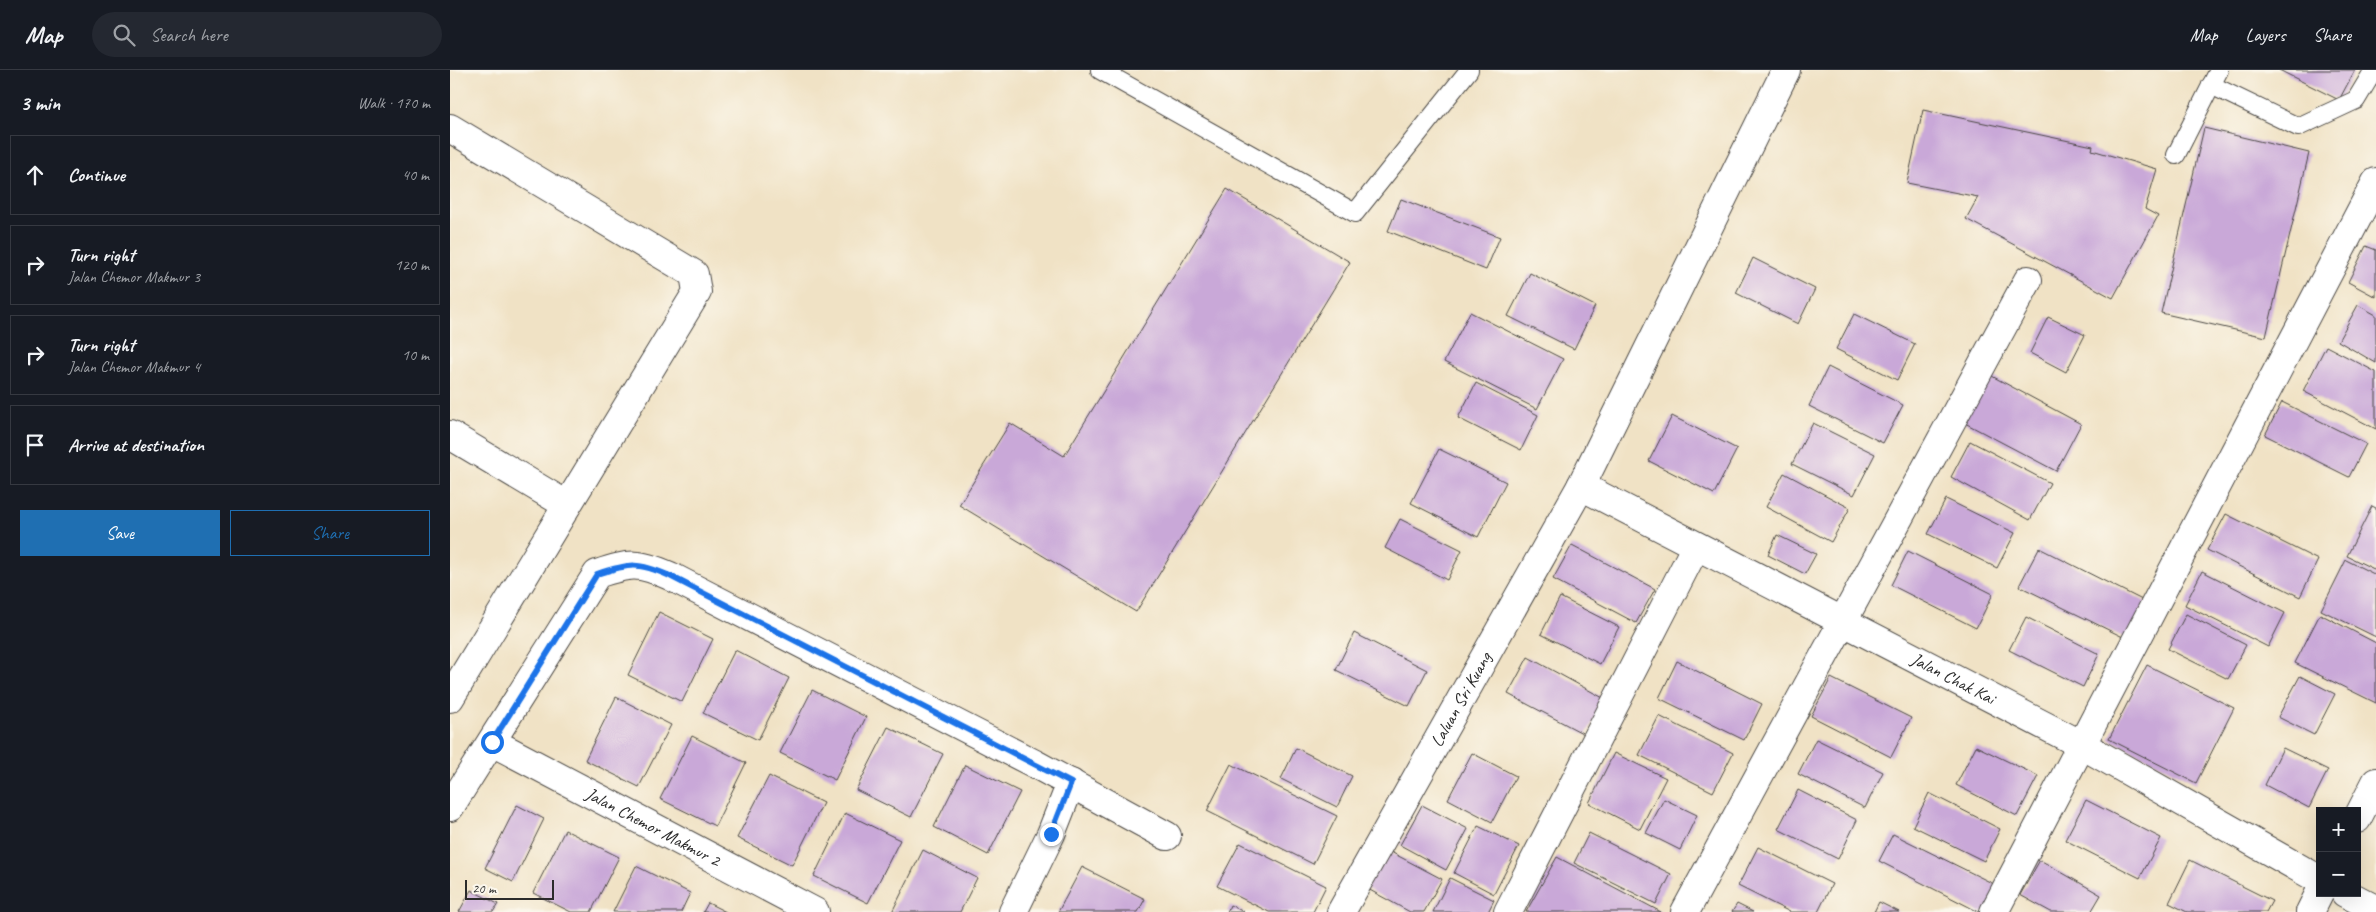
<!DOCTYPE html>
<html lang="en">
<head>
<meta charset="utf-8">
<style>
	body { margin:0; font-family:Caveat,sans-serif; background:#242831; color:#f1f3f6 }
	.controls { position:absolute; right:15px; bottom:15px; display:grid; overflow:hidden; border-radius:0px; box-shadow:0 5px 20px #0002 }
	.controls button { width:45px; height:45px; display:grid; place-items:center; padding:0; border:0; border-bottom:1px solid #363941; background:#171b24; color:#f1f3f6; font:25px sans-serif }
	.scale { position:absolute; left:15px; bottom:12px; width:89px; box-sizing:border-box; padding-left:5px; border:2px solid #2b2b2b; border-top:0; font-size:14px; line-height:18px; white-space:nowrap; color:#2b2b2b; -webkit-text-stroke:4px #fbf7ec; paint-order:stroke }
	.stop { position:absolute; width:15px; height:15px; margin:-11px; border:4px solid #1a73e8; border-radius:50%; background:#fff }
	.stop.end { background:#1a73e8; border-color:#fff; box-shadow:0 1px 5px #0008 }
	.list { margin:0; padding:0; list-style:none }
	h2 { display:flex; justify-content:space-between; align-items:center; height:65px; margin:0; padding:0 20px; font-size:21px }
	h2 small { font-size:16px; font-weight:400; color:#9ea1a6 }
	.list li { display:grid; grid-template-columns:32px 1fr auto; gap:15px; align-items:center; box-sizing:border-box; height:80px; margin:0 10px 10px; padding:0 10px; border:1px solid #363941; border-radius:0px }
	.list b { display:block; font-size:19px; white-space:nowrap }
	.list p { margin:0; font-size:16px; white-space:nowrap; color:#9ea1a6 }
	.list em { font-size:16px; font-style:normal; color:#9ea1a6 }
	.actions { display:flex; gap:10px; padding:15px 20px }
	.actions a { flex:1; padding:11px 0; border:1px solid #1f6fb2; border-radius:0px; text-align:center; font-size:18px; color:#1f6fb2 }
	.actions .main { background:#1f6fb2; color:#fff }
	.icon { flex:none; width:28px; height:28px; fill:none; stroke:currentColor; stroke-width:2; stroke-linecap:round; stroke-linejoin:round }
	.map { position:relative; flex:none; width:1926px; height:842px; overflow:hidden }
	header { display:flex; align-items:center; gap:30px; box-sizing:border-box; height:70px; padding:0 25px; background:#171b24; border-bottom:1px solid #363941 }
	header strong { font-size:24px }
	nav { display:flex; gap:28px; margin-inline-start:auto; font-size:18px }
	.search { width:350px; height:45px; background:#242831; display:flex; align-items:center; gap:12px; box-sizing:border-box; padding:0 18px; border-radius:28px; color:#9ea1a6; font-size:19px }
	main { display:flex }
	aside { flex:1; background:#171b24 }
	.map>svg:first-child { display:block }
</style>
</head>
<body>
<header>
<strong>Map</strong>
<div class="search"><svg class="icon" aria-label="search" viewBox="0 0 24 24"><circle cx="10" cy="10" r="6"/><path d="M15 15l6 6"/></svg>Search here</div>
<nav><a>Map</a><a>Layers</a><a>Share</a></nav>
</header>
<main>
<aside>
<h2>3 min<small>Walk · 170 m</small></h2>
<ul class="list">
<li><svg class="icon" aria-label="ahead" viewBox="0 0 24 24"><path d="M12 20V5M6 11l6-6 6 6"/></svg><div><b>Continue</b></div><em>40 m</em></li>
<li><svg class="icon" aria-label="right" viewBox="0 0 24 24"><path d="M7 20v-9h11M14 6l5 5-5 5"/></svg><div><b>Turn right</b><p>Jalan Chemor Makmur 3</p></div><em>120 m</em></li>
<li><svg class="icon" aria-label="right" viewBox="0 0 24 24"><path d="M7 20v-9h11M14 6l5 5-5 5"/></svg><div><b>Turn right</b><p>Jalan Chemor Makmur 4</p></div><em>10 m</em></li>
<li><svg class="icon" aria-label="arrive" viewBox="0 0 24 24"><path d="M6 21V4h12l-3 4 3 4H6"/></svg><div><b>Arrive at destination</b></div></li>
</ul>
<div class="actions"><a class="main">Save</a><a>Share</a></div>
</aside>
<div class="map">
<svg width="1926" height="842" viewBox="0 0 1926 842">
	<rect width="100%" height="100%" fill="#fbf7ec"/>
	<filter id="ink" filterUnits="userSpaceOnUse"><feTurbulence type="fractalNoise" baseFrequency=".02" numOctaves="2"/><feDisplacementMap in="SourceGraphic" scale="10" xChannelSelector="R" yChannelSelector="G"/><feConvolveMatrix kernelMatrix="1 2 1 2 8 2 1 2 1" color-interpolation-filters="sRGB"/></filter>
	<filter id="wash" filterUnits="userSpaceOnUse"><feTurbulence type="fractalNoise" baseFrequency=".0096" numOctaves="4" result="noise"/><feDisplacementMap in="SourceGraphic" scale="20" xChannelSelector="R" yChannelSelector="G"/><feGaussianBlur stdDeviation="1.12" result="paint"/><feColorMatrix in="noise" values="0 0 0 0 0 0 0 0 0 0 0 0 0 0 0 0 0 1.4 0 .05"/><feComposite in="paint" operator="in"/></filter>
	<g filter="url(#wash)">
		<rect width="100%" height="100%" fill="#f0e2c5"/>
		<g id="blocks">
			<!-- building -->
			<g fill="#c9a8d8">
				<path d="M1829 0H1905L1889 30Z"/>
				<path d="M1473 40 1643 76 1642 80 1707 99 1695 139 1708 146 1663 228 1516 149 1528 127 1457 113Z"/>
				<path d="M1754 58 1859 83 1816 267 1711 243Z"/>
				<path d="M777 119 900 192 686 542 509 435 560 353 614 386Z"/>
				<path d="M951 129 1050 167 1036 200 938 161Z"/>
				<path d="M1916 176 1926 180V227L1898 212Z"/>
				<path d="M1303 188 1365 219 1348 254 1286 223Z"/>
				<path d="M1080 203 1145 236 1124 279 1058 246Z"/>
				<path d="M1908 235 1926 245V293L1888 271Z"/>
				<path d="M1020 242 1113 289 1087 339 994 292Z"/>
				<path d="M1404 244 1465 274 1447 310 1386 279Z"/>
				<path d="M1598 247 1635 265 1616 302 1580 283Z"/>
				<path d="M1876 276 1926 302V359L1853 321Z"/>
				<path d="M1378 297 1453 335 1433 373 1359 336Z"/>
				<path d="M1538 304 1631 354 1606 401 1513 352Z"/>
				<path d="M1026 313 1088 345 1071 380 1008 348Z"/>
				<path d="M1832 332 1916 374 1899 407 1815 365Z"/>
				<path d="M1222 346 1287 379 1264 424 1199 391Z"/>
				<path d="M1363 353 1425 384 1404 425 1342 394Z"/>
				<path d="M1520 371 1600 413 1580 450 1501 407Z"/>
				<path d="M989 379 1056 412 1028 467 961 433Z"/>
				<path d="M1334 403 1400 438 1381 472 1316 437Z"/>
				<path d="M1496 429 1565 463 1547 498 1478 464Z"/>
				<path d="M1922 436 1926 438V500L1897 486Z"/>
				<path d="M1776 444 1868 490 1850 527 1757 480Z"/>
				<path d="M950 449 1012 480 997 510 935 478Z"/>
				<path d="M1327 465 1366 484 1355 504 1318 485Z"/>
				<path d="M1122 475 1205 519 1186 553 1103 509Z"/>
				<path d="M1589 478 1696 532 1677 569 1569 516Z"/>
				<path d="M1458 481 1543 524 1526 558 1441 515Z"/>
				<path d="M1896 490 1926 505V567L1871 540Z"/>
				<path d="M1752 501 1835 543 1818 577 1735 535Z"/>
				<path d="M1110 527 1169 557 1150 594 1091 564Z"/>
				<path d="M209 542 263 569 232 632 178 605Z"/>
				<path d="M1736 544 1796 575 1778 609 1718 579Z"/>
				<path d="M1870 544 1926 573V633L1845 593Z"/>
				<path d="M1576 547 1649 584 1633 617 1559 580Z"/>
				<path d="M904 563 977 600 959 636 886 600Z"/>
				<path d="M285 580 339 608 308 670 253 643Z"/>
				<path d="M1078 587 1155 629 1136 665 1058 624Z"/>
				<path d="M1227 591 1312 634 1294 670 1209 628Z"/>
				<path d="M1697 595 1784 638 1746 713 1659 669Z"/>
				<path d="M1850 606 1885 624 1864 665 1828 647Z"/>
				<path d="M1381 608 1461 648 1441 687 1361 646Z"/>
				<path d="M362 620 416 647 385 710 330 683Z"/>
				<path d="M166 627 221 655 189 717 135 690Z"/>
				<path d="M1209 646 1283 683 1263 722 1189 685Z"/>
				<path d="M438 657 493 684 461 747 406 720Z"/>
				<path d="M242 666 296 693 265 756 210 729Z"/>
				<path d="M1366 669 1433 702 1415 738 1348 704Z"/>
				<path d="M1526 676 1588 706 1567 746 1506 715Z"/>
				<path d="M846 678 902 706 887 737 831 709Z"/>
				<path d="M1833 678 1878 700 1859 738 1815 715Z"/>
				<path d="M1022 683 1066 706 1042 752 998 729Z"/>
				<path d="M1164 683 1216 708 1190 759 1139 733Z"/>
				<path d="M781 694 887 746 863 794 757 741Z"/>
				<path d="M515 695 570 722 538 785 484 757Z"/>
				<path d="M319 706 373 733 342 795 287 768Z"/>
				<path d="M1348 720 1407 750 1388 789 1328 759Z"/>
				<path d="M1479 723 1550 759 1534 791 1463 756Z"/>
				<path d="M1214 729 1247 745 1230 780 1196 763Z"/>
				<path d="M1636 730 1711 768 1690 808 1615 770Z"/>
				<path d="M67 735 94 749 63 812 35 798Z"/>
				<path d="M972 735 1018 759 996 800 950 775Z"/>
				<path d="M395 743 450 770 418 833 364 806Z"/>
				<path d="M1028 756 1069 776 1044 824 1004 803Z"/>
				<path d="M115 760 169 787 141 842H121L83 823Z"/>
				<path d="M1139 763 1221 804 1206 834 1124 793Z"/>
				<path d="M1443 764 1550 817 1538 842H1529L1429 791Z"/>
				<path d="M790 773 876 816 863 842H819L767 816Z"/>
				<path d="M1308 777 1382 814 1368 842H1340L1288 816Z"/>
				<path d="M473 780 527 808 510 842H442Z"/>
				<path d="M937 780 992 809 974 842H960L916 818Z"/>
				<path d="M1107 787 1211 842H1076Z"/>
				<path d="M1590 790 1651 825 1641 842H1601L1570 825Z"/>
				<path d="M1740 790 1822 831 1816 842H1737L1719 833Z"/>
				<path d="M186 796 240 823 231 842H163Z"/>
				<path d="M632 797 695 829 688 842H608Z"/>
				<path d="M1000 808 1044 830 1038 842H983Z"/>
				<path d="M21 820 48 834 43 842H9Z"/>
				<path d="M1429 832 1449 842H1424Z"/>
				<path d="M258 833 276 842H253Z"/>
				<path d="M1287 834 1303 842H1282Z"/>
				<path d="M780 835 794 842H777Z"/>
			</g>
		</g>
	</g>
	<g filter="url(#ink)">
		<use href="#blocks" fill-opacity="0" stroke="#494642" stroke-width="1"/>
		<g fill="none" stroke-linecap="round" stroke-linejoin="round">
			<!-- service casing -->
			<g stroke="#494642" stroke-width="20">
				<g id="service">
					<path d="M650 0 905 143 1019 0"/>
					<path d="M1761 15 1848 57 1906 30 1924 0"/>
					<path d="M1726 85 1769 0"/>
				</g>
			</g>
			<!-- minor casing -->
			<g stroke="#494642" stroke-width="30">
				<g id="minor">
					<path d="M0 58 244 204 247 222 0 628"/>
					<path d="M0 365 117 435"/>
					<path id="s1" d="M1131 416 1632 675 1870 810"/>
					<path id="s2" d="M42 672 365 842"/>
					<path d="M0 737 147 504C181 493 188 492 220 506L585 694 717 766"/>
					<path d="M1907 749 1926 712"/>
					<path d="M1895 823 1926 839"/>
					<path d="M563 842 601 764 621 713"/>
					<path id="s3" d="M891 842 1131 416 1336 0"/>
					<path d="M1058 842 1246 476"/>
					<path d="M1235 842 1578 210"/>
					<path d="M1544 842 1926 112"/>
					<path d="M1860 842 1870 822"/>
				</g>
			</g>
			<!-- service -->
			<use href="#service" stroke="#fff" stroke-width="18"/>
			<!-- minor -->
			<use href="#minor" stroke="#fff" stroke-width="28"/>
		</g>
	</g>
	<g fill="none" stroke-linecap="round" stroke-linejoin="round" filter="url(#ink)">
		<!-- route -->
		<path stroke="#1a73e8" stroke-width="6" d="M42 672 147 504C181 493 188 492 220 506L621 713 601 764"/>
	</g>
	<g text-anchor="middle" stroke-width="4" stroke-linejoin="round" paint-order="stroke">
		<!-- street labels -->
		<g font-size="18" fill="#2b2b2b" stroke="#fbf7ec">
			<text dy="6" stroke="none"><textPath href="#s1" startOffset="419">Jalan Chak Kai</textPath></text>
			<text dy="6" stroke="none"><textPath href="#s3" startOffset="244">Laluan Sri Kuang</textPath></text>
			<text dy="6" stroke="none"><textPath href="#s2" startOffset="182">Jalan Chemor Makmur 2</textPath></text>
		</g>
	</g>
</svg>
<div class="controls">
<button>+</button>
<button>−</button>
</div>
<div class="scale">20 m</div>
<div class="stop" style="left:42px;top:672px"></div>
<div class="stop end" style="left:601px;top:764px"></div>
</div>
</main>
</body>
</html>
